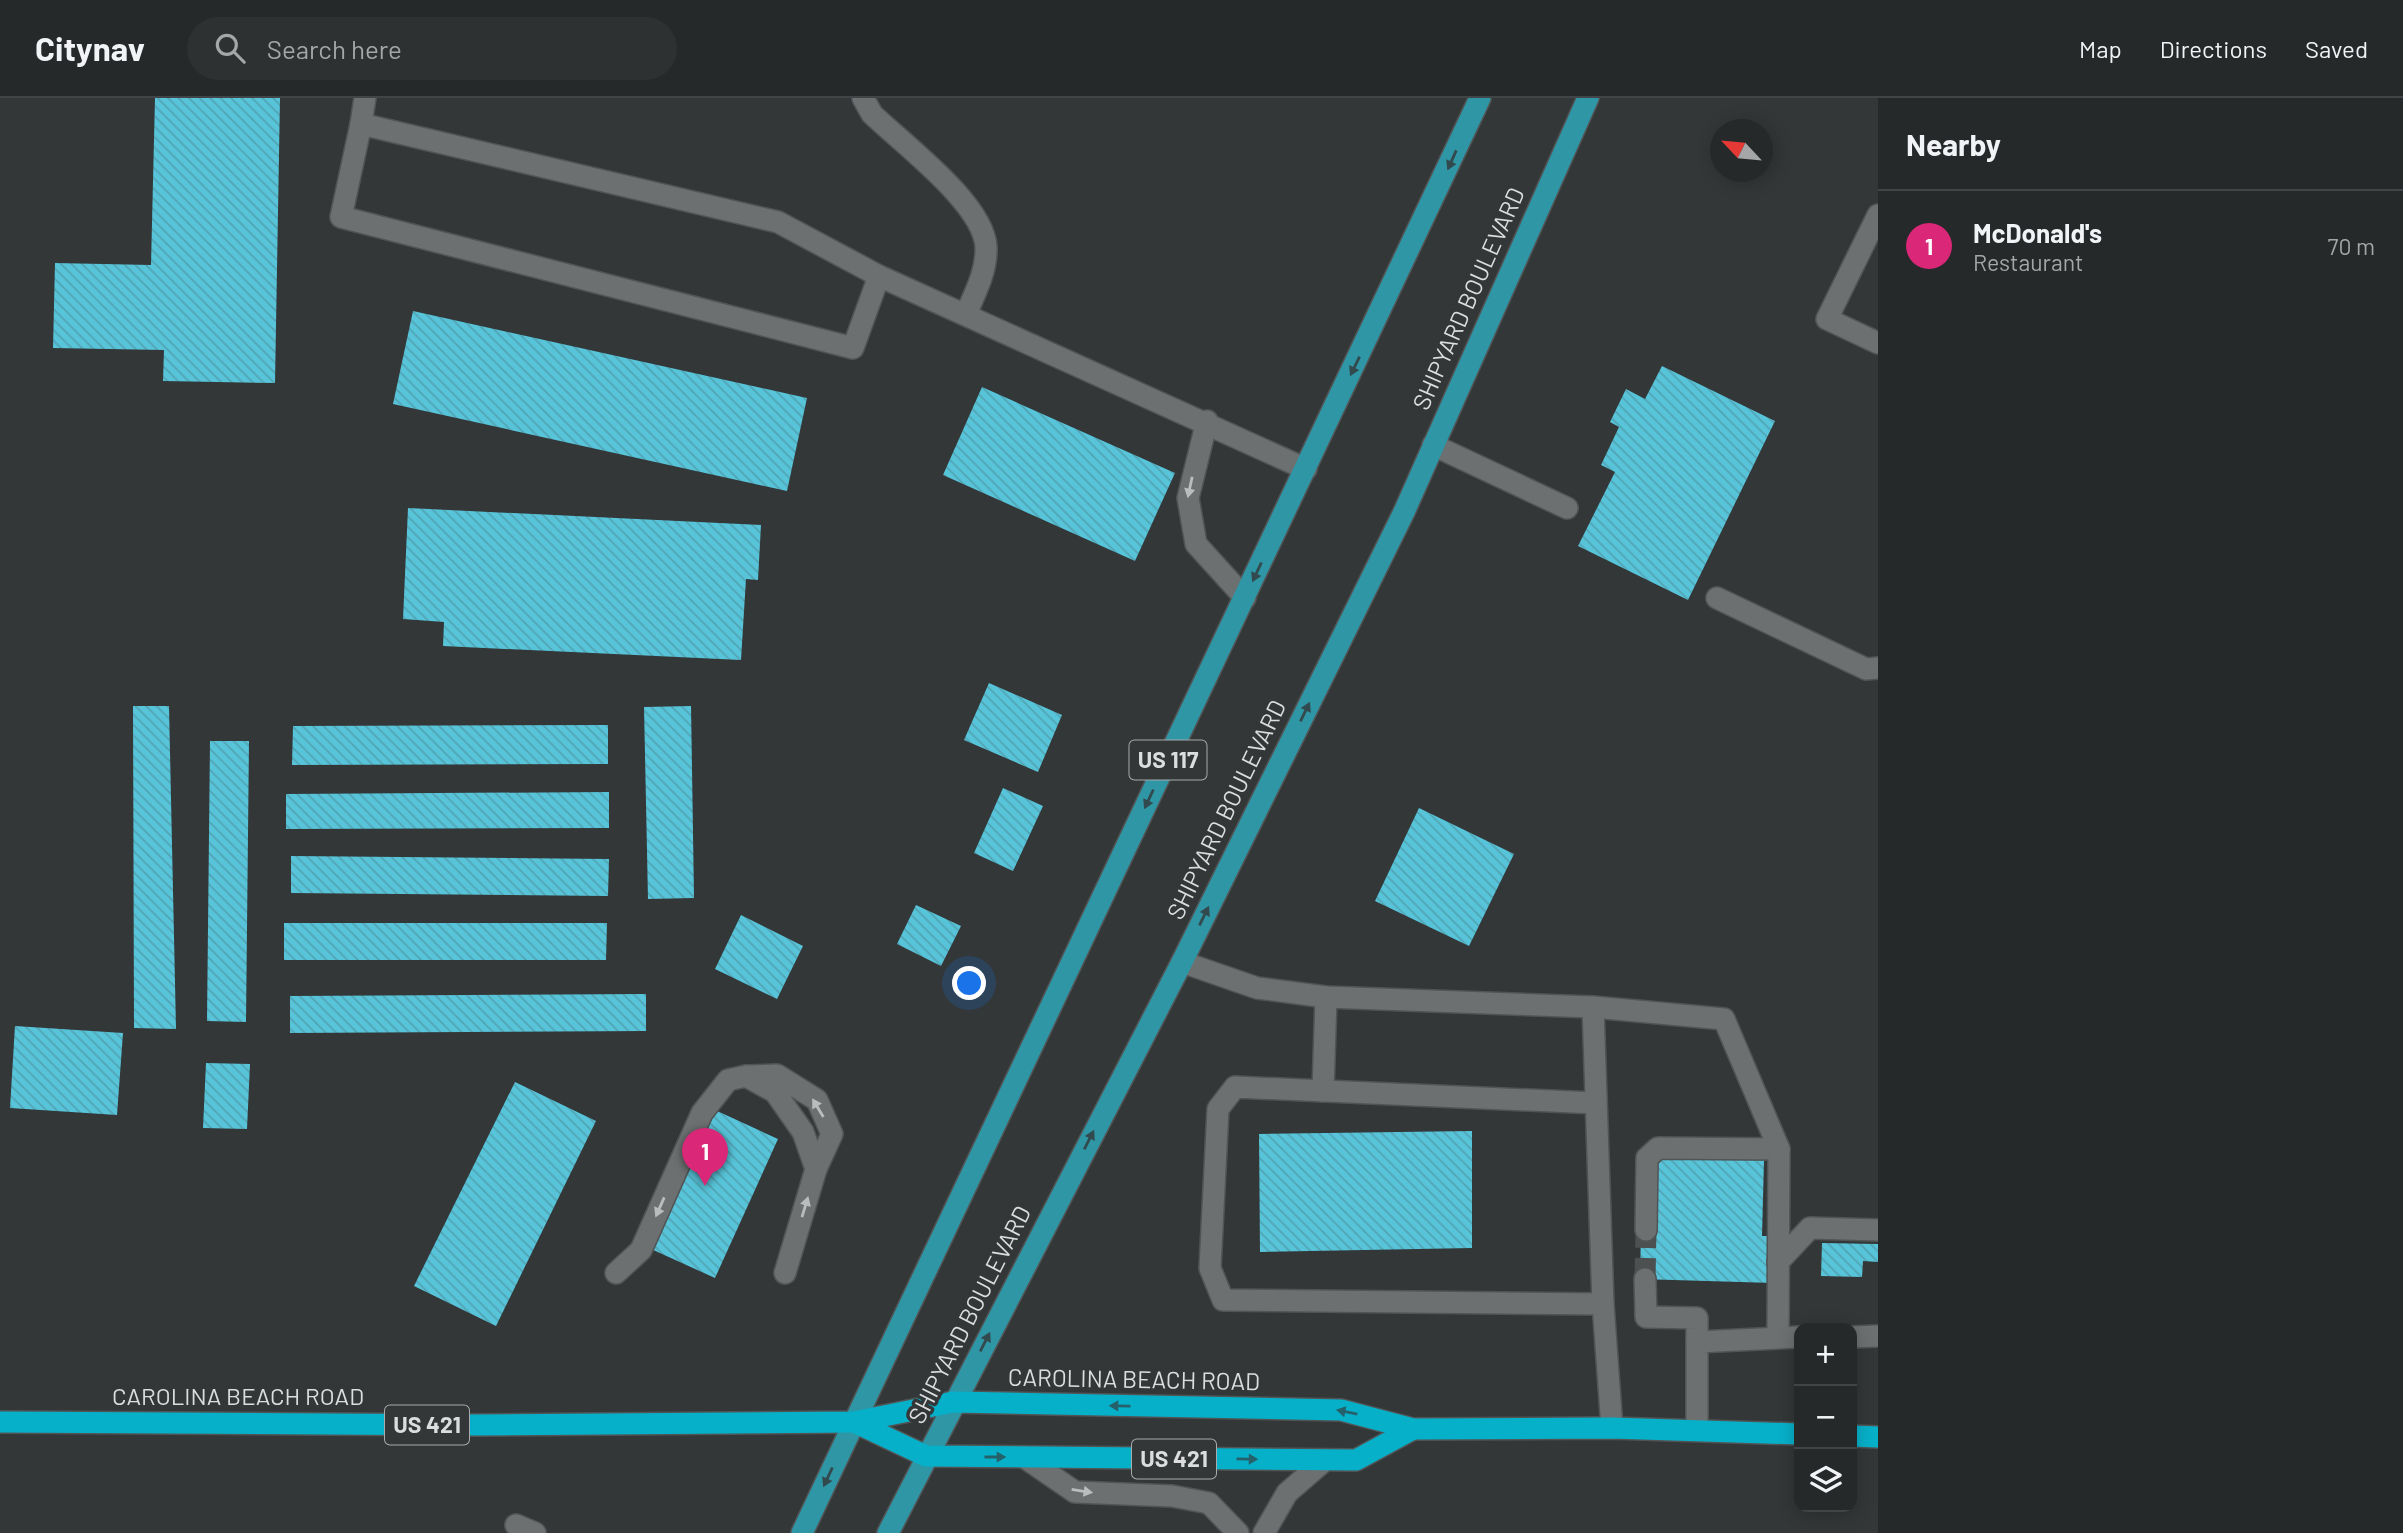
<!DOCTYPE html>
<html lang="en">
<head>
<meta charset="utf-8">
<style>
	body { margin:0; font-family:Barlow,sans-serif; background:#2e3132; color:#f1f3f6 }
	.controls { position:absolute; right:21px; bottom:21px; display:grid; overflow:hidden; border-radius:14px; box-shadow:0 4px 18px #0003 }
	.controls button { width:63px; height:63px; display:grid; place-items:center; padding:0; border:0; border-bottom:2px solid #424547; background:#26292a; color:#f1f3f6; font:35px sans-serif }
	.compass { position:absolute; left:1710px; top:21px; width:63px; height:63px; border-radius:50%; background:#26292a; box-shadow:0 4px 18px #0003; rotate:296deg }
	.you { position:absolute; left:970px; top:886px; width:24px; height:24px; margin:-18px; border:5px solid #fff; border-radius:50%; background:#1a73e8; box-shadow:0 0 0 10px #1a73e833 }
	.badge { display:grid; place-items:center; width:46px; height:46px; border-radius:50%; background:#db2777; color:#fff; font-size:23px; font-weight:700 }
	.pin { position:absolute; translate:-50% -58px; filter:drop-shadow(0 2px 4px #0008) }
	.pin::after { content:''; position:absolute; top:37px; width:24px; height:21px; background:inherit; clip-path:polygon(0 0,100% 0,50% 100%) }
	.list { margin:0; padding:0; list-style:none }
	h2 { display:flex; justify-content:space-between; align-items:center; height:91px; margin:0; padding:0 28px; font-size:30px }
	h2 small { font-size:23px; font-weight:400; color:#a4a6a8 }
	.list li { display:grid; grid-template-columns:46px 1fr auto; gap:21px; align-items:center; box-sizing:border-box; height:112px; padding:0 28px; border-top:2px solid #424547 }
	.list b { display:block; font-size:26px; white-space:nowrap }
	.list p { margin:0; font-size:23px; white-space:nowrap; color:#a4a6a8 }
	.list em { font-size:23px; font-style:normal; color:#a4a6a8 }
	.icon { flex:none; width:38px; height:38px; fill:none; stroke:currentColor; stroke-width:2; stroke-linecap:round; stroke-linejoin:round }
	.map { position:relative; flex:none; width:1878px; height:1435px; overflow:hidden }
	header { display:flex; align-items:center; gap:42px; box-sizing:border-box; height:98px; padding:0 35px; background:#26292a; border-bottom:2px solid #424547 }
	header strong { font-size:33px }
	nav { display:flex; gap:38px; margin-inline-start:auto; font-size:24px }
	.search { width:490px; height:63px; background:#2e3132; display:flex; align-items:center; gap:18px; box-sizing:border-box; padding:0 24px; border-radius:38px; color:#a4a6a8; font-size:26px }
	main { display:flex }
	aside { flex:1; background:#26292a }
	.map>svg:first-child { display:block }
</style>
</head>
<body>
<header>
<strong>Citynav</strong>
<div class="search"><svg class="icon" aria-label="search" viewBox="0 0 24 24"><circle cx="10" cy="10" r="6"/><path d="M15 15l6 6"/></svg>Search here</div>
<nav><a>Map</a><a>Directions</a><a>Saved</a></nav>
</header>
<main>
<div class="map">
<svg width="1878" height="1435" viewBox="0 0 1878 1435">
	<defs>
		<pattern id="building-back-hatch" width="6" height="6" patternUnits="userSpaceOnUse" patternTransform="scale(1.75)"><rect width="6" height="6" fill="#57c4d9"/><path d="M-1 5l2 2M0 0l6 6M5-1l2 2" fill="none" stroke="#52a4b4"/></pattern>
	</defs>
	<rect width="100%" height="100%" fill="#333738"/>
	<!-- building -->
	<g fill="url(#building-back-hatch)">
		<path d="M155 0H280L275 285 163 283 164 252 53 250 55 165 151 167Z"/>
		<path d="M413 213 807 300 787 393 393 306Z"/>
		<path d="M1662 268 1775 323 1688 502 1578 448 1615 374 1601 367 1619 329 1610 324 1626 291 1645 301Z"/>
		<path d="M982 289 1175 375 1135 463 943 377Z"/>
		<path d="M408 410 761 427 758 482 746 481 741 562 443 548 444 524 403 521Z"/>
		<path d="M989 585 1062 617 1038 674 964 642Z"/>
		<path d="M133 608H169L176 931 134 930Z"/>
		<path d="M691 608 694 800 648 801 644 609Z"/>
		<path d="M608 627V666L292 667 293 628Z"/>
		<path d="M210 643H249L246 924 207 923Z"/>
		<path d="M1003 690 1043 708 1013 773 974 755Z"/>
		<path d="M609 694V730L286 731V696Z"/>
		<path d="M1419 710 1514 756 1469 848 1375 803Z"/>
		<path d="M291 758 609 761 608 798 291 795Z"/>
		<path d="M916 807 961 828 941 868 897 846Z"/>
		<path d="M741 817 803 848 777 901 715 871Z"/>
		<path d="M284 825H607L606 862H284Z"/>
		<path d="M646 896V933L290 935V898Z"/>
		<path d="M15 928 123 935 117 1017 10 1010Z"/>
		<path d="M206 965 250 966 247 1031 203 1030Z"/>
		<path d="M515 984 596 1023 496 1228 414 1188Z"/>
		<path d="M715 1012 778 1041 715 1180 651 1151Z"/>
		<path d="M1472 1033V1150L1260 1154 1259 1036Z"/>
		<path d="M1655 1059 1764 1062 1762 1138H1774L1773 1185 1640 1181 1641 1133Z"/>
		<path d="M1822 1145 1878 1146V1164L1863 1163 1862 1179 1821 1178Z"/>
	</g>
	<g fill="none" stroke-linecap="round" stroke-linejoin="round">
		<!-- minor-tunnel -->
		<path stroke="#4c5051" stroke-width="21" stroke-dasharray="21 10" stroke-linecap="butt" d="M1645 1181 1646 1132"/>
		<!-- minor casing -->
		<g stroke="#515455" stroke-width="24">
			<g id="minor">
				<path d="M365 0 361 26 778 124 879 178 1306 371"/>
				<path d="M863 0 872 16C903 46 984 106 986 149 987 173 975 195 966 216"/>
				<path d="M361 26 341 119 853 250 879 178"/>
				<path d="M1878 117 1827 221 1878 245"/>
				<path d="M1207 323 1188 400 1196 446 1245 500"/>
				<path d="M1433 347 1567 410"/>
				<path d="M1717 500 1866 571 1878 570"/>
				<path d="M1182 864 1257 890 1326 899 1593 909 1724 921 1779 1051 1658 1050 1647 1060 1646 1132"/>
				<path d="M1593 909 1603 1206 1612 1330"/>
				<path d="M747 978 777 977 817 1002 832 1036 816 1071"/>
				<path d="M1323 993 1326 899"/>
				<path d="M1595 1005 1235 989 1218 1011 1210 1170 1223 1202 1603 1206"/>
				<path d="M1778 1164 1810 1130 1878 1132"/>
				<path d="M616 1175 641 1152 702 1015 728 982 746 978 775 994 803 1034 816 1071 785 1175"/>
				<path d="M1645 1181 1646 1219 1697 1220V1244"/>
				<path d="M1778 1239 1779 1051"/>
				<path d="M1852 1239 1878 1238"/>
				<path d="M1697 1331V1244L1799 1239"/>
				<path d="M1024 1359 1075 1394 1172 1398 1209 1405 1238 1435"/>
				<path d="M516 1427 535 1435"/>
				<path d="M1264 1435 1287 1395 1325 1362"/>
			</g>
		</g>
		<!-- major casing -->
		<g stroke="#515455" stroke-width="24">
			<g id="major">
				<path d="M802 1435 1480 0"/>
				<path d="M888 1435 1182 864 1404 414 1588 0"/>
			</g>
		</g>
		<!-- highway casing -->
		<g stroke="#515455" stroke-width="24">
			<g id="highway">
				<path d="M0 1324 478 1327 854 1324 953 1304 1341 1312 1413 1331 1612 1330 1799 1336"/>
				<path d="M854 1324 926 1358 1356 1362 1413 1331"/>
				<path d="M1852 1338 1878 1339"/>
			</g>
		</g>
		<!-- minor -->
		<use href="#minor" stroke="#6c7071" stroke-width="21"/>
		<!-- major -->
		<use href="#major" stroke="#2f96a6" stroke-width="21"/>
		<!-- highway -->
		<use href="#highway" stroke="#07b0c9" stroke-width="21"/>
	</g>
	<!-- one-way arrows -->
	<defs><path id="oneway-solid" d="M-6-.8H1V-3.2L6.5 0L1 3.2V.8H-6Z" transform="scale(1.75)"/></defs>
	<g fill="#324a4e">
		<use href="#oneway-solid" transform="translate(1452 62) rotate(114)"/>
		<use href="#oneway-solid" transform="translate(1355 268) rotate(116)"/>
		<use href="#oneway-solid" transform="translate(1257 474) rotate(115)"/>
		<use href="#oneway-solid" transform="translate(1305 614) rotate(-64)"/>
		<use href="#oneway-solid" transform="translate(1149 701) rotate(115)"/>
		<use href="#oneway-solid" transform="translate(1204 818) rotate(-64)"/>
		<use href="#oneway-solid" transform="translate(1089 1042) rotate(-63)"/>
		<use href="#oneway-solid" transform="translate(985 1244) rotate(-63)"/>
		<use href="#oneway-solid" transform="translate(828 1379) rotate(115)"/>
	</g>
	<g fill="#babcbd">
		<use href="#oneway-solid" transform="translate(1190 389) rotate(102)"/>
		<use href="#oneway-solid" transform="translate(818 1010) rotate(-121)"/>
		<use href="#oneway-solid" transform="translate(660 1109) rotate(114)"/>
		<use href="#oneway-solid" transform="translate(805 1109) rotate(-73)"/>
		<use href="#oneway-solid" transform="translate(1082 1393) rotate(9)"/>
	</g>
	<g fill="#24616b">
		<use href="#oneway-solid" transform="translate(1120 1308) rotate(-179)"/>
		<use href="#oneway-solid" transform="translate(1347 1314) rotate(-169)"/>
		<use href="#oneway-solid" transform="translate(995 1359)"/>
		<use href="#oneway-solid" transform="translate(1247 1361) rotate(1)"/>
	</g>
	<g text-anchor="middle" stroke-width="7" stroke-linejoin="round" paint-order="stroke">
		<!-- shield labels -->
		<g fill="#333738" stroke="#a9abac" stroke-width="2">
			<rect x="1129.5" y="642.5" width="77" height="39" rx="5"/>
			<rect x="385" y="1307.5" width="84" height="39" rx="5"/>
			<rect x="1132" y="1341.5" width="84" height="39" rx="5"/>
		</g>
		<g font-size="23" font-weight="bold" fill="#dbddde">
			<text x="1168" y="670">US 117</text>
			<text x="427" y="1335">US 421</text>
			<text x="1174" y="1369">US 421</text>
		</g>
		<!-- street labels -->
		<g font-size="24" fill="#dbddde" stroke="#333738">
			<text transform="translate(1469 201) rotate(-66)" y="8">SHIPYARD BOULEVARD</text>
			<text transform="translate(1227 712) rotate(-64)" y="8">SHIPYARD BOULEVARD</text>
			<text transform="translate(970 1217) rotate(-63)" y="8">SHIPYARD BOULEVARD</text>
			<text transform="translate(1134 1282) rotate(1)" y="8">CAROLINA BEACH ROAD</text>
			<text x="238" y="1307">CAROLINA BEACH ROAD</text>
		</g>
	</g>
</svg>
<div class="controls">
<button>+</button>
<button>−</button>
<button><svg class="icon" aria-label="layers" viewBox="0 0 24 24"><path d="M12 4l9 5-9 5-9-5zM3 14l9 5 9-5"/></svg></button>
</div>
<svg class="compass" viewBox="-18 -18 36 36"><path d="M0-13l5 13h-10z" fill="#e53935"/><path d="M0 13l5-13h-10z" fill="#a4a6a8"/></svg>
<div class="you"></div>
<div class="pin badge" style="left:705px;top:1088px">1</div>
</div>
<aside>
<h2>Nearby<small></small></h2>
<ul class="list">
<li><span class="badge">1</span><div><b>McDonald's</b><p>Restaurant</p></div><em>70 m</em></li>
</ul>
</aside>
</main>
</body>
</html>
